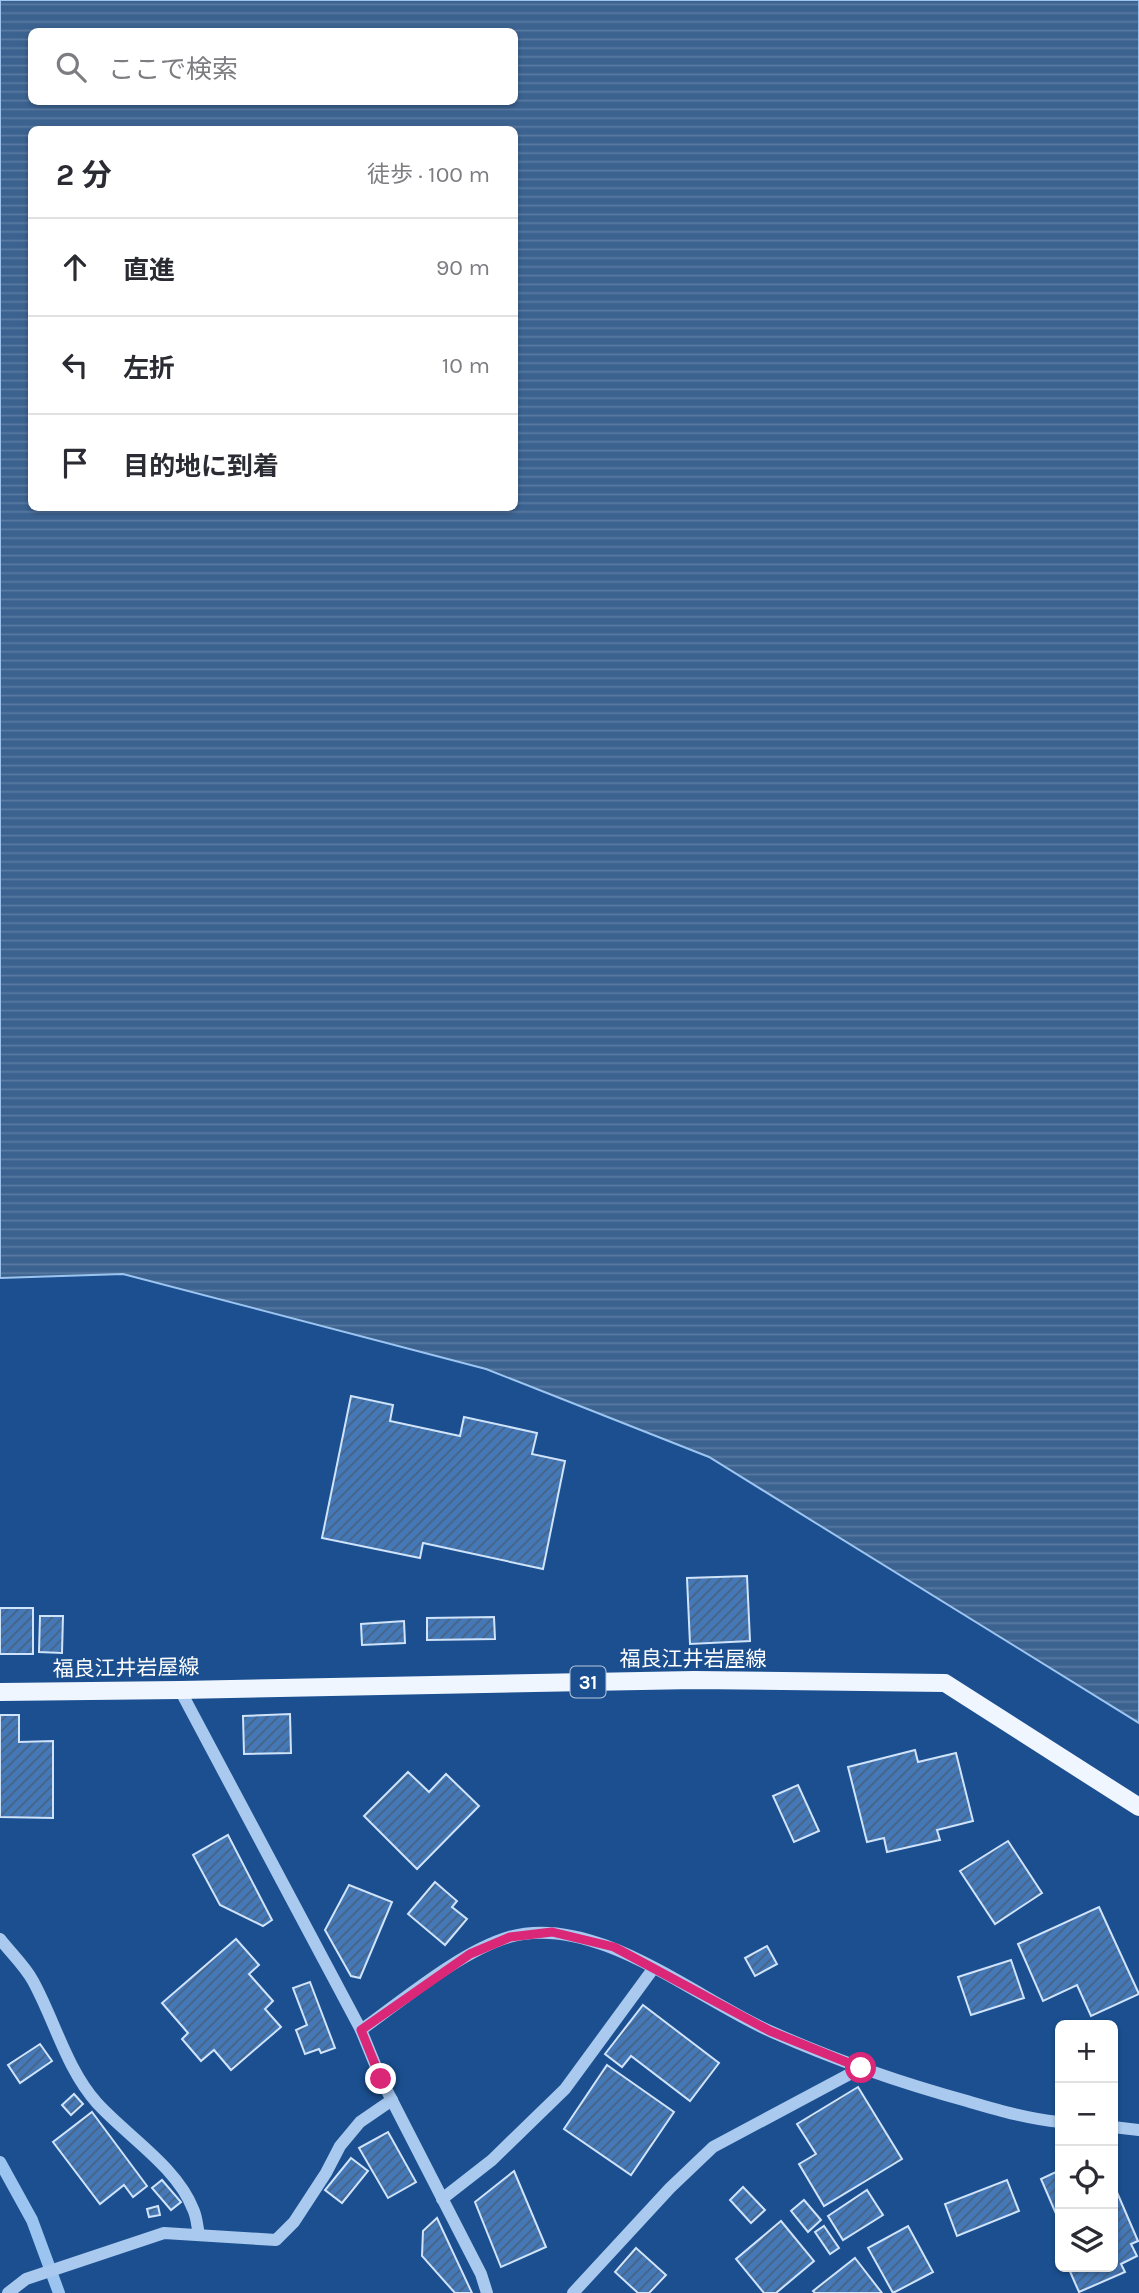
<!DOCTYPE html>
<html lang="ja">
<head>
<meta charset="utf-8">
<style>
	body { margin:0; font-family:Karla,"Noto Sans JP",sans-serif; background:#f7f7f7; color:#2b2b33 }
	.controls { position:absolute; right:21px; bottom:21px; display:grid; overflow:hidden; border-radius:10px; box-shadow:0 2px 5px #0004 }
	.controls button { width:63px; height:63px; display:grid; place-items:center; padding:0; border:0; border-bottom:2px solid #e1e1e2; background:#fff; color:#2b2b33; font:35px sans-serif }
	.stop { position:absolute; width:21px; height:21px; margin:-16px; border:5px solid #db2777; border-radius:50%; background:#fff }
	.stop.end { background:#db2777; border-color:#fff; box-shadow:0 2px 7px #0008 }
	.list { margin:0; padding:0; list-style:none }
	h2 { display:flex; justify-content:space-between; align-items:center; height:91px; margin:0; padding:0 28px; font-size:30px }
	h2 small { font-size:23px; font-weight:400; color:#7c7c81 }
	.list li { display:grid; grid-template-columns:46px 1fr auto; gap:21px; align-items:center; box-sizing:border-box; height:98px; padding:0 28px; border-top:2px solid #e1e1e2 }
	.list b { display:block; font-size:26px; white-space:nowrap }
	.list em { font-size:23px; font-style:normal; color:#7c7c81 }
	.icon { flex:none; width:38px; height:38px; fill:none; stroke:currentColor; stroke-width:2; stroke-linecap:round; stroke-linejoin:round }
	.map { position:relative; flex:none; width:1139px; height:2293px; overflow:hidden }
	.search { position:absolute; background:#fff; box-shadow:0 2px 5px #0004; left:28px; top:28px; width:490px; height:77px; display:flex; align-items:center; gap:18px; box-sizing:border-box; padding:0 24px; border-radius:10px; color:#7c7c81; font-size:26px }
	.panel { position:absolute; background:#fff; box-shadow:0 2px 5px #0004; left:28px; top:126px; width:490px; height:385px; border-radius:10px }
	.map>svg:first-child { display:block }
</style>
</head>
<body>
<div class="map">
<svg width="1139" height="2293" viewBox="0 0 1139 2293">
	<defs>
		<pattern id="water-rules" width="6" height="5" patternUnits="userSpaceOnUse" patternTransform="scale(1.75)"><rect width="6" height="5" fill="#3c6290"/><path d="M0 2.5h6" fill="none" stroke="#597aa1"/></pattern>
		<pattern id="building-hatch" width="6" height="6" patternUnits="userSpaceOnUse" patternTransform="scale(1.75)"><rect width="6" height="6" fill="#4478b7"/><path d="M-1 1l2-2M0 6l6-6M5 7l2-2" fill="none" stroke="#486282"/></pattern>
	</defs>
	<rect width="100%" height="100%" fill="#1b4f8f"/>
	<!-- water -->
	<path fill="url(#water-rules)" stroke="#9cc4f0" stroke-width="2" fill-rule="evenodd" d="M0 0H1139V1723L709 1457 486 1369 123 1274 0 1278ZM32 32H514V102H32ZM32 130H514V508H32Z"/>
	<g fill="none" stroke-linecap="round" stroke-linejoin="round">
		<!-- stream -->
		<path stroke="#9cc4f0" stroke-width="12" d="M0 2162 32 2220 59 2293"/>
	</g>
	<!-- building -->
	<g fill="url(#building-hatch)" stroke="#cfe3fa" stroke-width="2">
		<path d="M351 1396 393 1405 390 1421 460 1436 464 1417 537 1433 532 1454 565 1461 543 1569 423 1543 420 1558 322 1538Z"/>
		<path d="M747 1576 750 1641 690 1644 687 1578Z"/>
		<rect x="0" y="1608" width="33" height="46"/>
		<path d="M40 1616H63L62 1653 39 1652Z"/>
		<path d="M494 1617 495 1639 427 1640V1618Z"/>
		<path d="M404 1621 405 1643 362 1645 361 1624Z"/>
		<path d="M290 1714 291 1753 244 1754 243 1716Z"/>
		<path d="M0 1715H19V1742L53 1741V1818L0 1817Z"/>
		<path d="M915 1750 918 1762 956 1753 973 1821 937 1830 940 1840 887 1852 884 1838 867 1842 848 1767Z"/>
		<path d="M408 1772 429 1792 446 1774 479 1806 417 1869 364 1816Z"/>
		<path d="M798 1785 819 1831 794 1842 773 1796Z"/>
		<path d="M228 1835 272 1920 263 1926 220 1905 193 1855Z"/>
		<path d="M1008 1841 1042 1893 995 1924 960 1871Z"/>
		<path d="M435 1882 457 1901 452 1907 467 1919 445 1945 408 1914Z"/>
		<path d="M349 1885 392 1902 360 1978 351 1976 325 1930Z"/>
		<path d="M1099 1907 1139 1994 1091 2016 1077 1985 1043 2001 1018 1944Z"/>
		<path d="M236 1939 259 1965 249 1974 273 2001 265 2009 281 2027 231 2070 214 2050 201 2061 182 2039 188 2033 162 2003Z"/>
		<path d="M767 1946 777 1964 755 1976 745 1958Z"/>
		<path d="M1011 1960 1024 1998 971 2015 958 1977Z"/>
		<path d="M310 1982 335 2048 321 2053 319 2049 305 2054 296 2030 307 2025 293 1988Z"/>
		<path d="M643 2005 719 2063 690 2101 631 2056 622 2067 605 2054Z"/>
		<path d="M40 2044 52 2061 20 2083 8 2065Z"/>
		<path d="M607 2065 674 2112 631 2175 564 2129Z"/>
		<path d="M858 2087 902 2159 824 2206 799 2164 816 2154 797 2124Z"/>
		<path d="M74 2094 83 2104 71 2115 62 2105Z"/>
		<path d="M92 2112 147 2186 133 2197 124 2185 100 2204 53 2142Z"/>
		<path d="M388 2132 416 2182 388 2198 359 2148Z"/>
		<path d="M351 2158 368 2171 342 2203 325 2190Z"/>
		<path d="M1060 2170V2223L1041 2179Z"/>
		<path d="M514 2171 546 2247 501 2267 475 2202Z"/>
		<path d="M162 2180 181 2202 171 2210 152 2188Z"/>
		<path d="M1007 2180 1019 2211 957 2236 945 2204Z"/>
		<path d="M1113 2183 1138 2241 1131 2244 1137 2256 1121 2264 1125 2272 1079 2292 1068 2267H1113Z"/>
		<path d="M743 2187 765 2210 751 2223 730 2200Z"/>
		<path d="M867 2190 883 2215 843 2240 828 2216Z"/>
		<path d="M804 2200 821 2220 808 2232 791 2211Z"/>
		<path d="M158 2206 160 2215 149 2217 147 2209Z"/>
		<path d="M437 2218 472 2293H455L422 2256 423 2231Z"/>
		<path d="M781 2221 814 2261 776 2293H764L736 2259Z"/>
		<path d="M824 2226 839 2248 830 2254 815 2232Z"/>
		<path d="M908 2226 933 2272 893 2293 868 2248Z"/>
		<path d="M636 2248 666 2275 649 2293H638L615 2272Z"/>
		<path d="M855 2258 882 2293H815L813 2291Z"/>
	</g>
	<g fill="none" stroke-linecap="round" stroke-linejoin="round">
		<!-- minor -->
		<g stroke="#a9c9ee" stroke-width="12">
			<path d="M180 1690 361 2030 381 2079 481 2274 487 2293"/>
			<path d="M0 1939C10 1952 25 1966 33 1981 55 2021 66 2068 97 2103 127 2136 177 2167 193 2209 197 2217 197 2226 199 2235"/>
			<path d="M361 2030C403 2000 461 1951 509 1937 596 1912 696 1999 772 2032 835 2060 901 2083 967 2101 998 2110 1028 2119 1060 2122"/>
			<path d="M1113 2127 1139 2130"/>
			<path d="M442 2199 492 2160 565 2089 653 1969"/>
			<path d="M8 2293 26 2279 164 2233 276 2240 294 2222 326 2173 340 2146 360 2122 392 2100"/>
			<path d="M573 2293 670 2188 713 2147 861 2068"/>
		</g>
		<!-- major -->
		<path stroke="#f0f6ff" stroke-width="18" d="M0 1692 180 1690 694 1680 945 1683 1139 1807"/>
	</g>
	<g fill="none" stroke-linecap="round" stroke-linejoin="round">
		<!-- route -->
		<path stroke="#db2777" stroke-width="9" d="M381 2079 361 2030 470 1954 510 1937 552 1932 614 1947 770 2031 861 2068"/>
	</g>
	<g text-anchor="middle" stroke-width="5" stroke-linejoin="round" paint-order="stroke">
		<!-- shield labels -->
		<rect fill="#1b4f8f" stroke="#bbcadd" stroke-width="2" x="570.5" y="1666.5" width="35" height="31" rx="5"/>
		<g font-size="19" font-weight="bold" fill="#fff">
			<text x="588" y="1689">31</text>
		</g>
		<!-- street labels -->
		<g font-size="21" fill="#fff" stroke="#1b4f8f">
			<text x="693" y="1666">福良江井岩屋線</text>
			<text transform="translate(126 1668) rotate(-1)" y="7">福良江井岩屋線</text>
		</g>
	</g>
</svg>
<div class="controls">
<button>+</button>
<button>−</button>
<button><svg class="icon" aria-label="locate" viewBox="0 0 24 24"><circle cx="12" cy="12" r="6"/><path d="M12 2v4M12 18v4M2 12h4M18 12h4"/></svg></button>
<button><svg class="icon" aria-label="layers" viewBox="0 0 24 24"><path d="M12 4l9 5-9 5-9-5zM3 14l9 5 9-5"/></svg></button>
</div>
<div class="stop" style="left:861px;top:2068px"></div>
<div class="stop end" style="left:381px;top:2079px"></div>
<div class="search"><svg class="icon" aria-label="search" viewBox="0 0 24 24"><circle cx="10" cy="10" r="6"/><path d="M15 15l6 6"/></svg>ここで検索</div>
<section class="panel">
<h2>2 分<small>徒歩 · 100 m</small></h2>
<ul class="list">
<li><svg class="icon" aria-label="ahead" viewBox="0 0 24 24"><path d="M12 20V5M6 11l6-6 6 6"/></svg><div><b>直進</b></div><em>90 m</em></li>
<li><svg class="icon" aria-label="left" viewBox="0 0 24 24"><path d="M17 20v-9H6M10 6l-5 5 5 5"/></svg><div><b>左折</b></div><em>10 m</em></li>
<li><svg class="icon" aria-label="arrive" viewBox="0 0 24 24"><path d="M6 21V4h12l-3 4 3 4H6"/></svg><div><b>目的地に到着</b></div></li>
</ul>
</section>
</div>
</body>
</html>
